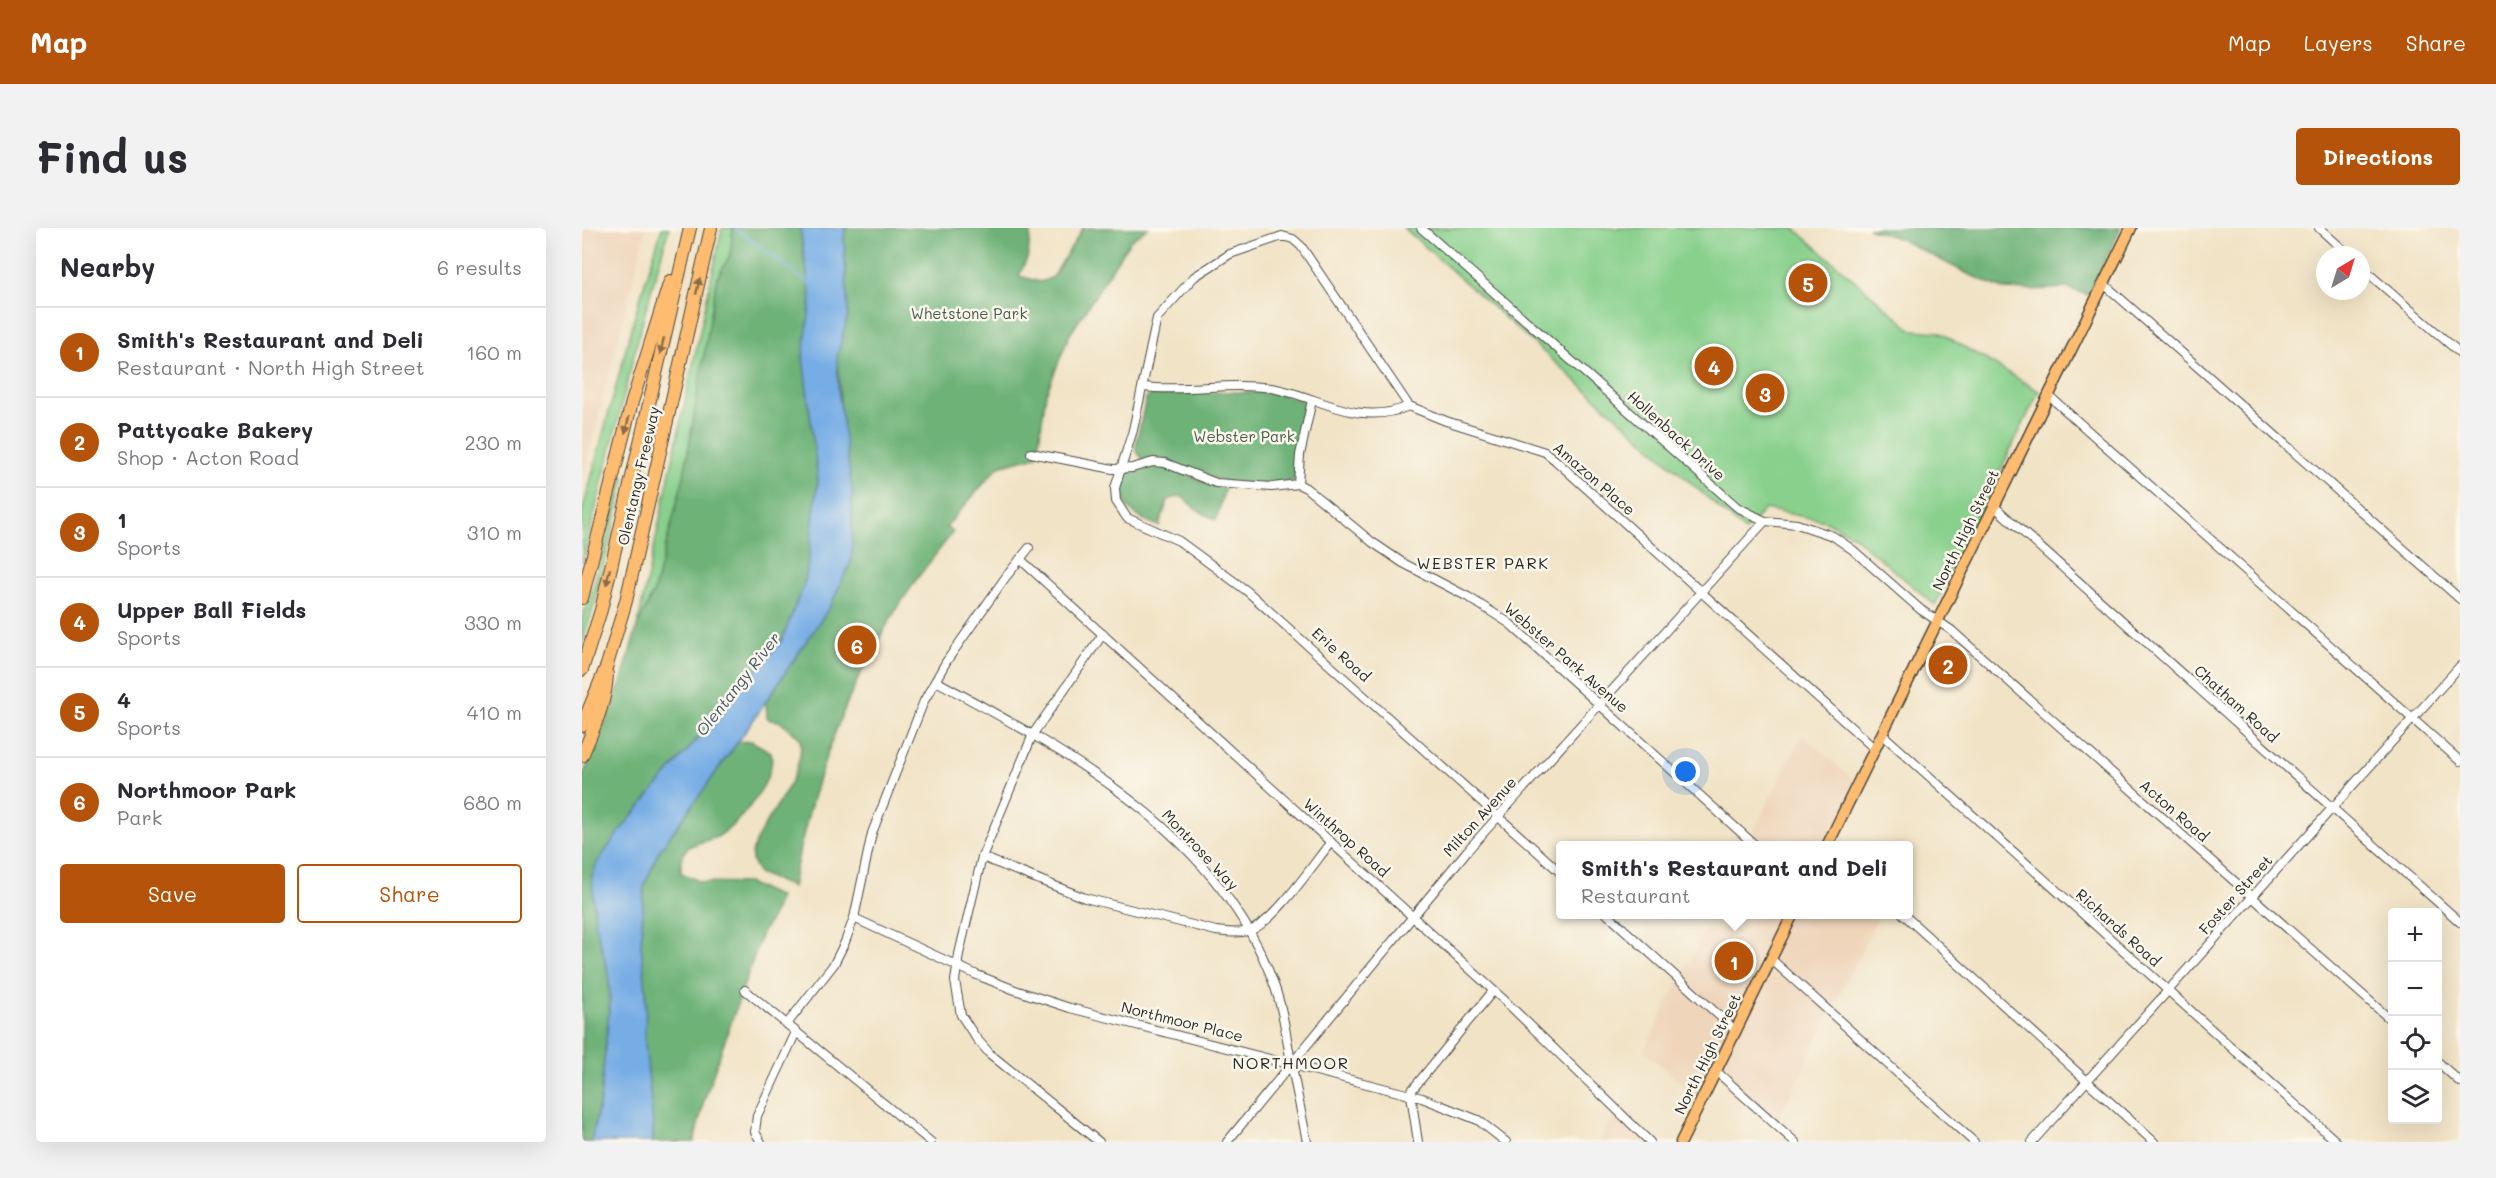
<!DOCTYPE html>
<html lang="en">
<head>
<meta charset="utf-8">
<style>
	body { margin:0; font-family:Mali,sans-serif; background:#f2f2f3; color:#2b2b33 }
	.controls { position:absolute; right:18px; bottom:18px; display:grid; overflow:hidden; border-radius:6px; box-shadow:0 6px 24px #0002 }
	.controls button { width:54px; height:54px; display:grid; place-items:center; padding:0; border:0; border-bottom:2px solid #e1e1e2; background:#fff; color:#2b2b33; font:30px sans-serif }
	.compass { position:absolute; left:1734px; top:18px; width:54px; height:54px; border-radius:50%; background:#fff; box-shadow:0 6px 24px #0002; rotate:38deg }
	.you { position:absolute; left:1104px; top:544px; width:21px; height:21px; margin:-15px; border:4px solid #fff; border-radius:50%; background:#1a73e8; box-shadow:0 0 0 9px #1a73e833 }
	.badge { display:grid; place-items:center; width:39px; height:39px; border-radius:50%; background:#b45309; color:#fff; font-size:20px; font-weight:700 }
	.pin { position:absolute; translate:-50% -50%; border:3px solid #fff; box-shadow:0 2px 6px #0006 }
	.popup { position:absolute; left:974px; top:613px; width:357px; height:78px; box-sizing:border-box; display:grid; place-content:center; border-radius:6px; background:#fff; filter:drop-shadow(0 2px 4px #0005); font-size:20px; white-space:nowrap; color:#7c7c81 }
	.popup b { font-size:22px; color:#2b2b33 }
	.popup::after { content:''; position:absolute; left:50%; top:100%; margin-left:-12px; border:12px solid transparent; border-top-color:#fff }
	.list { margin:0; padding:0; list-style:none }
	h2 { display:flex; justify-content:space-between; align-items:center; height:78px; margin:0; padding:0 24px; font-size:26px }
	h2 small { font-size:20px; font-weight:400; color:#7c7c81 }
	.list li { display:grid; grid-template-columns:39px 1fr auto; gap:18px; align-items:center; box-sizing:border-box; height:90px; padding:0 24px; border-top:2px solid #e1e1e2 }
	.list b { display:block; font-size:22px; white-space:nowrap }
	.list p { margin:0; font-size:20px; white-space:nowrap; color:#7c7c81 }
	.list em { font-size:20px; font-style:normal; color:#7c7c81 }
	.actions { display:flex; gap:12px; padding:18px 24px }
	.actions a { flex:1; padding:14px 0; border:2px solid #b45309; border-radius:6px; text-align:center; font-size:21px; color:#b45309 }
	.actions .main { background:#b45309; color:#fff }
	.icon { flex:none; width:33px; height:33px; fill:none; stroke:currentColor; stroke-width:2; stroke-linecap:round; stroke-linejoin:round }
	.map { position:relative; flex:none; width:1878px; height:914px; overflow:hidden; border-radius:6px }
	header { display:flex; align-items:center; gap:36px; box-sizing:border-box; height:84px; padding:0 30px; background:#b45309; color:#fff }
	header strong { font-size:28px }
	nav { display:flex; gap:33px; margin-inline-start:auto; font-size:21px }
	.intro { display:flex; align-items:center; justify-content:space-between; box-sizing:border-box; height:144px; padding:0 36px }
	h1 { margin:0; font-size:42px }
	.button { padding:15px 27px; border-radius:6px; background:#b45309; color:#fff; font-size:21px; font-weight:700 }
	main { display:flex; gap:36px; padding:0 36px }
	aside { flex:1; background:#fff; border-radius:6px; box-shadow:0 6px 24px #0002 }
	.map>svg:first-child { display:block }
</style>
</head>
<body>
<header>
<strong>Map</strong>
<nav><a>Map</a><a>Layers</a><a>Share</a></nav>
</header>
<div class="intro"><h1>Find us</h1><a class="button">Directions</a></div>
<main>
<aside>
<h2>Nearby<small>6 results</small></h2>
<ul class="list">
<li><span class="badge">1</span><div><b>Smith's Restaurant and Deli</b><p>Restaurant · North High Street</p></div><em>160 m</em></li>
<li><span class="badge">2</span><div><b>Pattycake Bakery</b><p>Shop · Acton Road</p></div><em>230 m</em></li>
<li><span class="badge">3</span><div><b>1</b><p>Sports</p></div><em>310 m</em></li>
<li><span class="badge">4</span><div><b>Upper Ball Fields</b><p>Sports</p></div><em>330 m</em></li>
<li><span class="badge">5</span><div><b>4</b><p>Sports</p></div><em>410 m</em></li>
<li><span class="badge">6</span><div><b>Northmoor Park</b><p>Park</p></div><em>680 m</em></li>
</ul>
<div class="actions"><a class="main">Save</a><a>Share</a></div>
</aside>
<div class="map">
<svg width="1878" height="914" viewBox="0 0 1878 914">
	<rect width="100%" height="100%" fill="#fbf7ec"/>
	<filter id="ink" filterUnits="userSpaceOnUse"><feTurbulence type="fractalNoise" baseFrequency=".0167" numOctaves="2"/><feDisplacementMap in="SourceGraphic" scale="12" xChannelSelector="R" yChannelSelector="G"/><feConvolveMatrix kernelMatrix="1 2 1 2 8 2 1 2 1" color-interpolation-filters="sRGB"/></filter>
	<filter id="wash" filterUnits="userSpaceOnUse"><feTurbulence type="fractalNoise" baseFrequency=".008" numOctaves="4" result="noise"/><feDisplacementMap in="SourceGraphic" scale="24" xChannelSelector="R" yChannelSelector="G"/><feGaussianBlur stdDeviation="1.35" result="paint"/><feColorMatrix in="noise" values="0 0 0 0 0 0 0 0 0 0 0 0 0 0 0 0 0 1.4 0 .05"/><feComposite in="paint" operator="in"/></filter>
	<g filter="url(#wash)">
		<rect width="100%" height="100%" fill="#f1e3c6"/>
		<!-- built -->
		<g fill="#efd6bb">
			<path d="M0 0H64L0 254Z"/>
			<path d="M1220 506 1276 556 1246 617 1164 618Z"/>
			<path d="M1130 687H1297L1194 896 1135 844 1121 874 1062 823Z"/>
			<path d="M1035 881 1071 914H1018Z"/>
		</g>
		<!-- green -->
		<g fill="#88d08c" stroke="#5a7e5c" stroke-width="1.5">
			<path d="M80 0H87L60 95 0 335V284L55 80Z"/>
			<path d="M140 0H151L148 27 135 50 102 248 72 363 55 399Z"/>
			<path d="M822 0H1212L1330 102 1357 104 1457 163 1353 377 1270 307 1243 293 1183 281 1163 303Z"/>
			<path d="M39 249 43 250 13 374 0 416V390L11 360Z"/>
		</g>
		<!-- forest -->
		<g fill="#6eb278" stroke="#4c6e52" stroke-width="1.5">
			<path d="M151 0H218L229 72 221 129 236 252 224 350 200 412 82 550 13 695 27 747 28 773 18 873 9 914H0V550L38 458 55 399 72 363 102 248 135 50 148 27Z"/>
			<path d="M263 0H449L446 28 437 48 459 54 471 49 501 0H566L548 13 487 108 464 166 455 228 417 238 364 299 371 304C358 321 344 338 332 355 268 446 230 551 210 659L176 645C175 641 171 636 170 632 166 604 226 554 218 510L197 493 188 492 185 489 184 473 249 377 270 331 255 129 266 87 262 10Z"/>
			<path d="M1286 0H1539L1506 67 1485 60 1447 62 1421 61 1386 46 1318 11Z"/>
			<path d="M645 164 695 165 725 174 712 253C663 264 609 245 562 233L553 221 564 170 570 167Z"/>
			<path d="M569 239C594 238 618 256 643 260L634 292 615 282 599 268 586 272 577 298C549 288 537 278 541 247Z"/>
			<path d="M169 513 189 524C195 550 157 598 133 610 126 613 114 614 107 619 98 626 99 635 99 645L119 654 166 655 198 669 190 689 180 705 122 873 112 914H71V895L63 816 64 761 59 719 62 658 77 623 156 514Z"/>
		</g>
		<!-- water -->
		<path fill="#77ade5" stroke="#516c88" stroke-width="1.5" d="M218 0H263L262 10 266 87 255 129 256 162 270 262V331L249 377 168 497 77 623 62 658 59 719 64 761 63 816 71 895V914H9L18 873 28 773 27 747 13 695 10 649 15 635 37 604 82 550 200 412 224 350 236 252 221 129 229 72Z"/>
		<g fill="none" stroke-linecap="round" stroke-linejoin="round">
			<!-- stream -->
			<path stroke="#77ade5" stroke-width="2" d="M153 0 228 56"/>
		</g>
	</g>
	<g filter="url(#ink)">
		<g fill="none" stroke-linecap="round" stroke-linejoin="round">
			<!-- minor casing -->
			<g stroke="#494742" stroke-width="10">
				<g id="minor">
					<path d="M839 0 1155 279 1183 293 1215 296 1251 308 1271 322 1339 382 1369 402 1810 793"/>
					<path d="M1737 0 1767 27"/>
					<path d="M1779 39 1878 125"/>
					<path d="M1522 56 1878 371"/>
					<path d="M561 159C604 164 646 154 689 160 738 168 775 200 827 178"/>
					<path d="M1466 167 1878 533"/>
					<path d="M449 225 531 241 550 240 571 234 583 235 634 255 690 259 716 256 724 260 790 314 821 335 886 369 927 395 1174 618"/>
					<path d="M716 256 718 227 730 172"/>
					<path d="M1413 279 1878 694"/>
					<path d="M438 331 922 772 1068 914"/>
					<path d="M354 453C485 524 637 605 691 754 701 780 704 807 709 834 714 861 720 887 725 914"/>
					<path d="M1300 506 1755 914"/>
					<path d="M400 629 503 670 634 703C644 704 655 706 666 703 690 698 732 635 749 614"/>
					<path d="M978 644 665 363 597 313 545 290 534 273 533 260 551 202 575 90 612 49 648 26 700 8 711 11 719 18 827 178 864 193 963 224 973 232 1293 521"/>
					<path d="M1025 686 1154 803"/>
					<path d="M1321 686 1572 914"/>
					<path d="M272 690 395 747 433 762 488 780 840 870 896 892 924 914"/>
					<path d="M1189 731 1392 914"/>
					<path d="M163 762 349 914"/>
					<path d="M205 796 252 736 263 714 272 690 290 605 342 473 364 434 423 350 447 320"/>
					<path d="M1856 834 1878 854"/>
					<path d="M1134 843 1213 914"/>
					<path d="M826 867 911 763"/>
					<path d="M829 867 836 914"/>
					<path d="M179 914 173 904 175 888 214 804"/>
					<path d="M517 914 408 826 394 810 379 787 373 753 377 726 400 629 451 506 521 406"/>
					<path d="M645 914 885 623 1183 293"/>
					<path d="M1450 914 1878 438"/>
				</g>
			</g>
			<!-- major casing -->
			<g stroke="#494742" stroke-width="13">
				<g id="major">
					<path d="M1245 618 1549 0"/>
					<path d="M1099 914 1211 686"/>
				</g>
			</g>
			<!-- highway casing -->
			<g stroke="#494742" stroke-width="14">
				<g id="highway">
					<path d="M0 370 50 174 88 53"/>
					<path d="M0 442 19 382 108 0"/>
					<path d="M0 498 25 437 44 373 129 0"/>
					<path d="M0 528C11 501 24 476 25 446"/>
				</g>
			</g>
			<!-- minor -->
			<use href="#minor" stroke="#fff" stroke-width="8"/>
			<!-- major -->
			<use href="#major" stroke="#fdbc6f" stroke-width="10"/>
			<!-- highway -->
			<use href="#highway" stroke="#fdbc6f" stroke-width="12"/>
		</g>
		<!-- one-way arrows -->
		<defs><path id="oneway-solid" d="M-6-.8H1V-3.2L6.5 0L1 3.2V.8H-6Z" transform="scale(1.5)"/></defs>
		<g fill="#8a6c4a">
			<use href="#oneway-solid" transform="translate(116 58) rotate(-77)"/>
			<use href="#oneway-solid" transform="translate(80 118) rotate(103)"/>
			<use href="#oneway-solid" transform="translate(45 197) rotate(104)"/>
			<use href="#oneway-solid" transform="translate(26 349) rotate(103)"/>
		</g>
	</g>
	<g text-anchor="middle" stroke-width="5" stroke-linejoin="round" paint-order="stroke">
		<!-- park labels -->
		<g font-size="15" fill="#475d48" stroke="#fbf7ec">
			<text x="387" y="91">Whetstone Park</text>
			<text x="662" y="214">Webster Park</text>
		</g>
		<!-- street labels -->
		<g font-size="15" fill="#2b2b2b" stroke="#fbf7ec">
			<text transform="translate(1094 208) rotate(42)" y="5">Hollenback Drive</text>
			<text transform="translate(57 248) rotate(-77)" y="5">Olentangy Freeway</text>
			<text transform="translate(1012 251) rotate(41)" y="5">Amazon Place</text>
			<text transform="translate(1384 302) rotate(-64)" y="5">North High Street</text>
			<text transform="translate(759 427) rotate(42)" y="5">Erie Road</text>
			<text transform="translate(984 430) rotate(41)" y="5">Webster Park Avenue</text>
			<text transform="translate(1654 476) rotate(42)" y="5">Chatham Road</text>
			<text transform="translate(1592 583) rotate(41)" y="5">Acton Road</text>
			<text transform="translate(898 589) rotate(-48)" y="5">Milton Avenue</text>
			<text transform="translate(764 610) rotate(42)" y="5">Winthrop Road</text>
			<text transform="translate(618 622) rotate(47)" y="5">Montrose Way</text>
			<text transform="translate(1654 667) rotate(-48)" y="5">Foster Street</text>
			<text transform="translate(1536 700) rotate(42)" y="5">Richards Road</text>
			<text transform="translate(600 794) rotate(14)" y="5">Northmoor Place</text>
			<text transform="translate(1126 826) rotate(-64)" y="5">North High Street</text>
		</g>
		<!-- neighbourhood labels -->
		<g font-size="16" letter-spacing="1.5" fill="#2b2b2b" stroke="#fbf7ec">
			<text x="901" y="341">WEBSTER PARK</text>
			<text x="709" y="841">NORTHMOOR</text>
		</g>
		<!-- water labels -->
		<g font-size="16" font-style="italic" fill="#46586c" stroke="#fbf7ec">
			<text transform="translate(156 456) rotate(-52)" y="6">Olentangy River</text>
		</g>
	</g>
</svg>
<div class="controls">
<button>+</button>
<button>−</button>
<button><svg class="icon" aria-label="locate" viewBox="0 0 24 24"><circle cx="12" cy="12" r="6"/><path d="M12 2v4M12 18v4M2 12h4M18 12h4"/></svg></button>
<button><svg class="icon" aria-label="layers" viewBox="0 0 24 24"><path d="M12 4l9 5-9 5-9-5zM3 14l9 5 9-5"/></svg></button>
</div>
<svg class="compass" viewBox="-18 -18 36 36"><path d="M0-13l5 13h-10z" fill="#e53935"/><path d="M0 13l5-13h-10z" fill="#7c7c81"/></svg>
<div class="you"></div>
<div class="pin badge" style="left:1152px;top:733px">1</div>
<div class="popup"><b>Smith's Restaurant and Deli</b>Restaurant</div>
<div class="pin badge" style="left:1366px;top:437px">2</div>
<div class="pin badge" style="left:1183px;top:165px">3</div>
<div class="pin badge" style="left:1132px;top:138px">4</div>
<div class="pin badge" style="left:1226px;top:55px">5</div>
<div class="pin badge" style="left:275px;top:417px">6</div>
</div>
</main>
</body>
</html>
